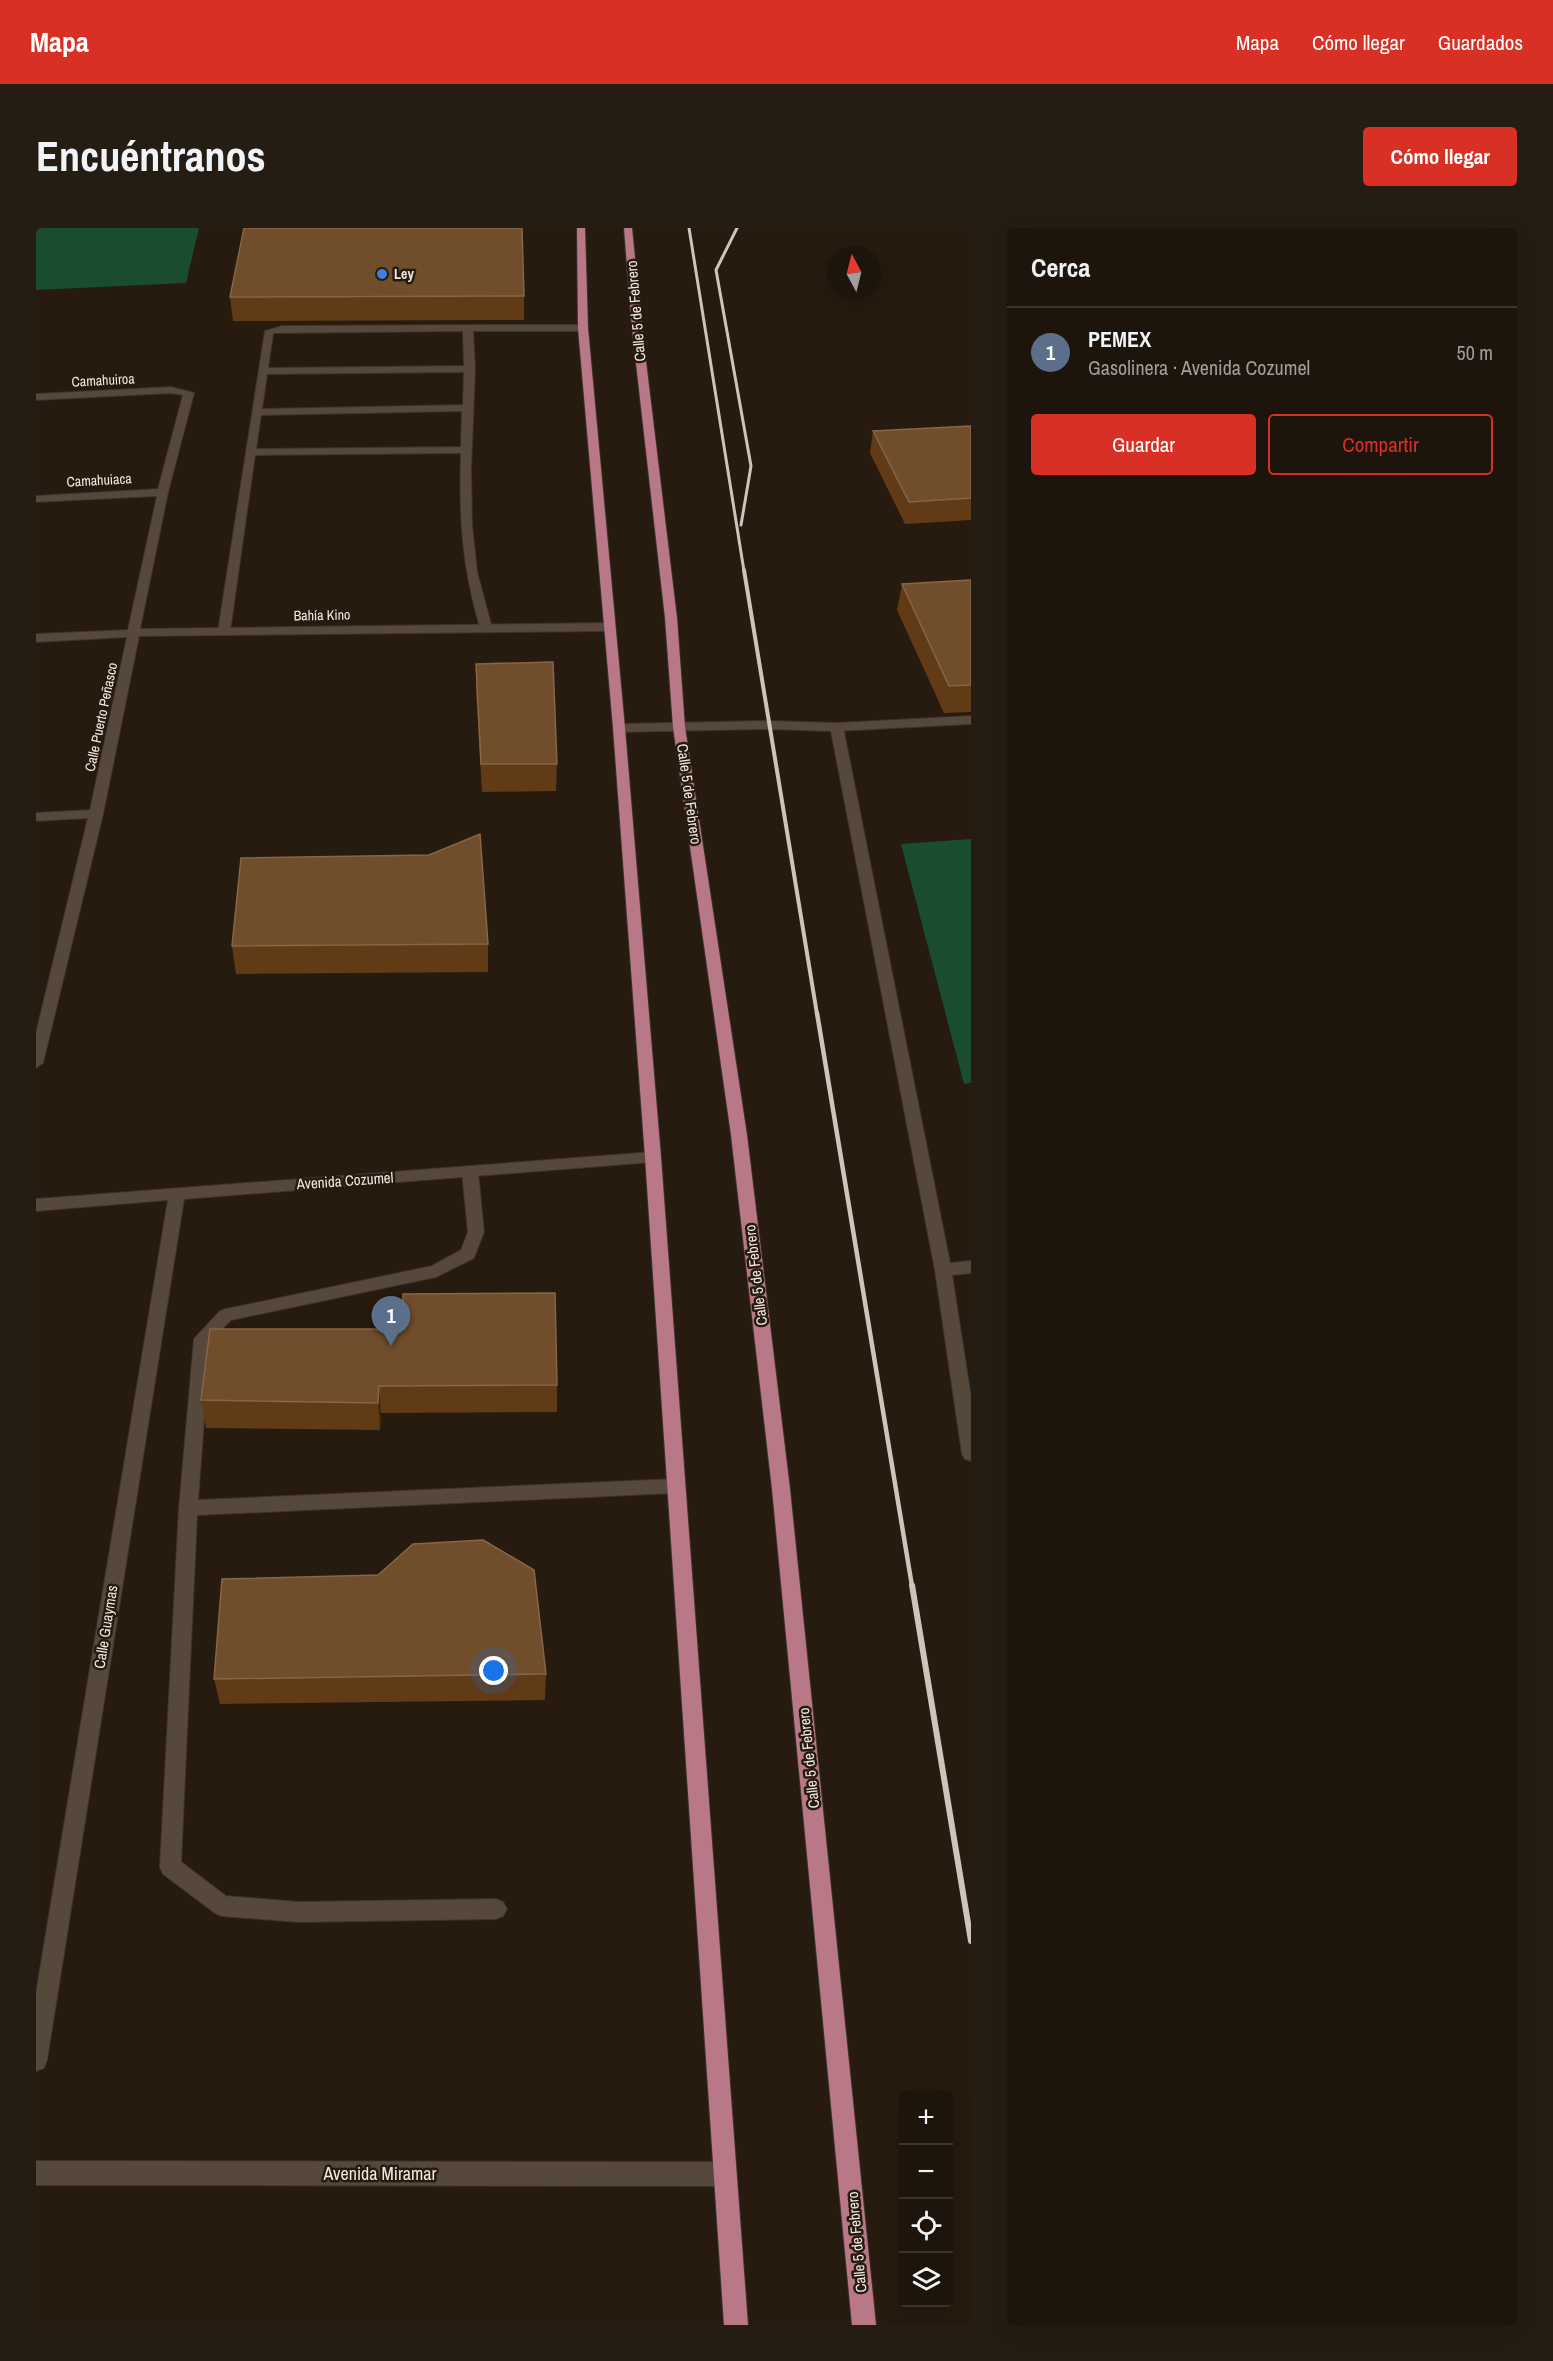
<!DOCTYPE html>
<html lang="es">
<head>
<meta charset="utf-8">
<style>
	body { margin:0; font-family:"Archivo Narrow",sans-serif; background:#251d14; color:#f1f3f6 }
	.controls { position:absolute; right:18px; bottom:18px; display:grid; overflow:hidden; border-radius:6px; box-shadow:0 6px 24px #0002 }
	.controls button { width:54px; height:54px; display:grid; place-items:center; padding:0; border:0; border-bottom:2px solid #3b332c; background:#1d140b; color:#f1f3f6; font:30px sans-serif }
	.compass { position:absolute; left:791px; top:18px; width:54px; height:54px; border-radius:50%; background:#1d140b; box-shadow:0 6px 24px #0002; rotate:353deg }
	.you { position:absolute; left:458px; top:1443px; width:21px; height:21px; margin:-15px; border:4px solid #fff; border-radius:50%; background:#1a73e8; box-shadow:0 0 0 9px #1a73e833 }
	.badge { display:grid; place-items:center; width:39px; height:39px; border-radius:50%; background:#d93025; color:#fff; font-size:20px; font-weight:700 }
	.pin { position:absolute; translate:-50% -50px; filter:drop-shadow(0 2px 3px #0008) }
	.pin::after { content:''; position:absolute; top:32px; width:21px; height:18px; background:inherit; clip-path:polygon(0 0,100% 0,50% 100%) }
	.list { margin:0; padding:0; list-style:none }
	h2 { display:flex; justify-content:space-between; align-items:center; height:78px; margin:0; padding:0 24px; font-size:26px }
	h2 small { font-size:20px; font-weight:400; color:#a09e9d }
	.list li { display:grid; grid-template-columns:39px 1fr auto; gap:18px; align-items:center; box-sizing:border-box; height:90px; padding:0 24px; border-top:2px solid #3b332c }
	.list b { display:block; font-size:22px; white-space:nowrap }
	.list p { margin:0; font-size:20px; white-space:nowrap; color:#a09e9d }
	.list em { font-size:20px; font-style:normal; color:#a09e9d }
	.actions { display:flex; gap:12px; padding:18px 24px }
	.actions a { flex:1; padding:14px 0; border:2px solid #d93025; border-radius:6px; text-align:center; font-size:21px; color:#d93025 }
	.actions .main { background:#d93025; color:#fff }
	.icon { flex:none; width:33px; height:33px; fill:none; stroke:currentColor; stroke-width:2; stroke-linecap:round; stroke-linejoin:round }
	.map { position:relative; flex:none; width:935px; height:2097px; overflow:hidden; border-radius:6px }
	header { display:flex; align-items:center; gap:36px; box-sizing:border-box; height:84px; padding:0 30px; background:#d93025; color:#fff }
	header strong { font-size:28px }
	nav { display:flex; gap:33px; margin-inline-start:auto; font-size:21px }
	.intro { display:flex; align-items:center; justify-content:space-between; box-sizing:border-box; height:144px; padding:0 36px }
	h1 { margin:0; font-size:42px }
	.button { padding:15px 27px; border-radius:6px; background:#d93025; color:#fff; font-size:21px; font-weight:700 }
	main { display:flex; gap:36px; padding:0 36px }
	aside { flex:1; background:#1d140b; border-radius:6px; box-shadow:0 6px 24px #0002 }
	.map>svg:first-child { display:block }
</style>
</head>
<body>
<header>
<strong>Mapa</strong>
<nav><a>Mapa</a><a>Cómo llegar</a><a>Guardados</a></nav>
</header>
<div class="intro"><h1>Encuéntranos</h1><a class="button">Cómo llegar</a></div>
<main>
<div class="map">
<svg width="935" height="2097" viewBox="0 0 935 2097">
	<rect width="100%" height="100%" fill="#271a0f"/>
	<!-- green -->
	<g fill="#1a4d2f">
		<path d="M0 0H163L150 55 0 62Z"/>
		<path d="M935 611V855L928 856 865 616Z"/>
	</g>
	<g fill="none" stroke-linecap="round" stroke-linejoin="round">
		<!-- service casing -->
		<g stroke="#3c332d" stroke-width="2">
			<g id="service">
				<path d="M432 97H547L552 100 547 103H437L439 141 435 241 436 297 441 344 456 400 454 402H446L444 400C426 337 423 291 425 225L219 227 194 403 188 407 184 405 182 403 229 103 246 98ZM427 103 428 138 232 140 237 106 239 105ZM428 144 427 177 226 181 231 146ZM426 183 425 219 220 221 225 187Z"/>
				<path d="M935 488V496L801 503 795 499 801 495Z"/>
				<path d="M434 938 440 940 442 944 448 1004 438 1030 400 1049 195 1092 174 1113 162 1272 639 1251 645 1253 648 1258 645 1263 639 1265 161 1287 145 1634 190 1668 263 1674 460 1671 467 1674 471 1681 467 1688 460 1691 263 1694 186 1688 179 1685 127 1646 124 1639 143 1280 158 1111 184 1083 190 1081 396 1038 425 1022 432 1004 426 944 428 940Z"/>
			</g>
		</g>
		<!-- minor casing -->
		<g stroke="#3c332d" stroke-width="2">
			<g id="minor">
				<path d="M135 159 158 165 132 264 104 401 573 395 579 399 573 403 103 408 67 586 7 835 0 840V805L52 590 0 593V585L54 582 91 409 0 414V406L92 402 121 268 0 274V268L122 261 147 167 135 165 0 172V166Z"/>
				<path d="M733 493 801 495 807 499 914 1035 935 1033V1045L916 1047 935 1169V1233L929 1231 926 1226 899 1042 795 503 733 501 583 504 577 500 583 496Z"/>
				<path d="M617 924 623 925 625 929 623 933 617 934 148 971 11 1832 8 1840 0 1843V1765L132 972 0 983V971Z"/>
				<path d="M0 1933 689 1934 697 1938 701 1946 697 1954 689 1958 0 1957Z"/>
			</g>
		</g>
		<!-- primary casing -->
		<g stroke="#3c332d" stroke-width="2">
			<g id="primary">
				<path d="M541 0H549L552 100 589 500 625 929 712 2097H688L609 929 577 500 542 100Z"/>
				<path d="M588 0H596L606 100 641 390 649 499 711 907 754 1261 840 2097H816L736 1261 695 907 637 499 629 390 596 100Z"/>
			</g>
		</g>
		<!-- service -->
		<use href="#service" fill="#57483c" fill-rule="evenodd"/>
		<!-- minor -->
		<use href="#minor" fill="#57483c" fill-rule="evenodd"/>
		<!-- primary -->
		<use href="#primary" fill="#b97885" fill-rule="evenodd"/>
		<!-- rail-far3 -->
		<g stroke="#cec4bc" stroke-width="3">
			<path d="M653 0 708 343"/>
			<path d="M701 0 680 42 715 238 705 297"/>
		</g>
		<!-- rail-far2 -->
		<path stroke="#cec4bc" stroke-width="4" d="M708 342 781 786"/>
		<!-- rail-far1 -->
		<path stroke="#cec4bc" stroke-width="4.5" d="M781 785 876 1358"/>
		<!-- rail -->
		<path stroke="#cec4bc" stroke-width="6" d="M876 1357 935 1713"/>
	</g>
	<!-- wall -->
	<g fill="#613b15">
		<path d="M488 68V92L197 93 194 69Z"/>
		<path d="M935 198V292L869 296 834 225 837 203Z"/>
		<path d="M935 352V484L908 485 861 382 866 356Z"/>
		<path d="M440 436 521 536 520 563 446 564 440 463Z"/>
		<path d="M452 716V744L200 746 196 718Z"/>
		<path d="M174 1101 521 1157V1184L345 1185 344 1202 170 1200 165 1172Z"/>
		<path d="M510 1446 509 1472 184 1476 178 1451Z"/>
	</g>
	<!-- shaded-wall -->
	<path fill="#43260a" d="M343 1158 345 1185 344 1202 342 1175Z"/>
	<!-- building -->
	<g fill="#714e2b" stroke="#856648" stroke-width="1.5">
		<path d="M208 0H486L488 68 194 69Z"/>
		<path d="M935 198V270L873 274 837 203Z"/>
		<path d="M935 352V457L913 458 866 356Z"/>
		<path d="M517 434 521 536H445L440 436Z"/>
		<path d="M444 606 452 716 196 718 205 630 393 627Z"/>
		<path d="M519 1065 521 1157 343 1158 342 1175 165 1172 174 1101H366L367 1066Z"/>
		<path d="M447 1312 498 1342 510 1446 178 1451 186 1351 342 1347 377 1316Z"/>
	</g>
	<!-- markers -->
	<circle fill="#3f7fe0" stroke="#271a0f" stroke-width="2" cx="346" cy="46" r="6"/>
	<g text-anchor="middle" stroke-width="5" stroke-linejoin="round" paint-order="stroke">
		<!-- far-poi labels -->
		<g font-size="14" font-weight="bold" fill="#f2e9e2" stroke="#271a0f" text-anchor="start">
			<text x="358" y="51">Ley</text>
		</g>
		<!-- far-street labels -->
		<g font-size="14" fill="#f2e9e2" stroke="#271a0f">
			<text transform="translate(67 152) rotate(-3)" y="5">Camahuiroa</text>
			<text transform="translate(63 252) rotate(-3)" y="5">Camahuiaca</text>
			<text transform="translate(286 387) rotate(-1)" y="5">Bahía Kino</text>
			<text transform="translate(65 489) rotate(-78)" y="5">Calle Puerto Peñasco</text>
		</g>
		<!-- street labels -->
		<g font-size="15" fill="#f2e9e2" stroke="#271a0f">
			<text transform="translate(600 83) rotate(-95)" y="5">Calle 5 de Febrero</text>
			<text transform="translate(653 566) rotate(82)" y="5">Calle 5 de Febrero</text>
			<text transform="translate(309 953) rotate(-4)" y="5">Avenida Cozumel</text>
			<text transform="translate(720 1047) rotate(-97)" y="5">Calle 5 de Febrero</text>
			<text transform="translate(70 1399) rotate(-81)" y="5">Calle Guaymas</text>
			<text transform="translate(773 1530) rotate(-96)" y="5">Calle 5 de Febrero</text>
			<text transform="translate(821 2014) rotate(-95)" y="5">Calle 5 de Febrero</text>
		</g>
		<!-- near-street labels -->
		<g font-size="18" fill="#f2e9e2" stroke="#271a0f">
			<text x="344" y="1952">Avenida Miramar</text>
		</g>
	</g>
</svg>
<div class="controls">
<button>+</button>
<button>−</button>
<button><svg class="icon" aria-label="locate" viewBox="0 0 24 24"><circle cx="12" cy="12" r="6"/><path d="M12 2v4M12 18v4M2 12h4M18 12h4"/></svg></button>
<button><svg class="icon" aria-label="layers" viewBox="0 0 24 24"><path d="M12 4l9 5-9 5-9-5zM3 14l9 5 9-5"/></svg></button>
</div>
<svg class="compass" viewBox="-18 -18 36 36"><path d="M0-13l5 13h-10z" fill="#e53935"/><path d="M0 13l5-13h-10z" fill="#a09e9d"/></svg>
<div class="you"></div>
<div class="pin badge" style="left:355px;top:1118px;background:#5c6f8a">1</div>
</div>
<aside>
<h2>Cerca<small></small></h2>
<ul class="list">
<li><span class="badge" style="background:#5c6f8a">1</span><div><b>PEMEX</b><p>Gasolinera · Avenida Cozumel</p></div><em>50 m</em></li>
</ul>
<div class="actions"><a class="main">Guardar</a><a>Compartir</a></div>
</aside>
</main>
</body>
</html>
